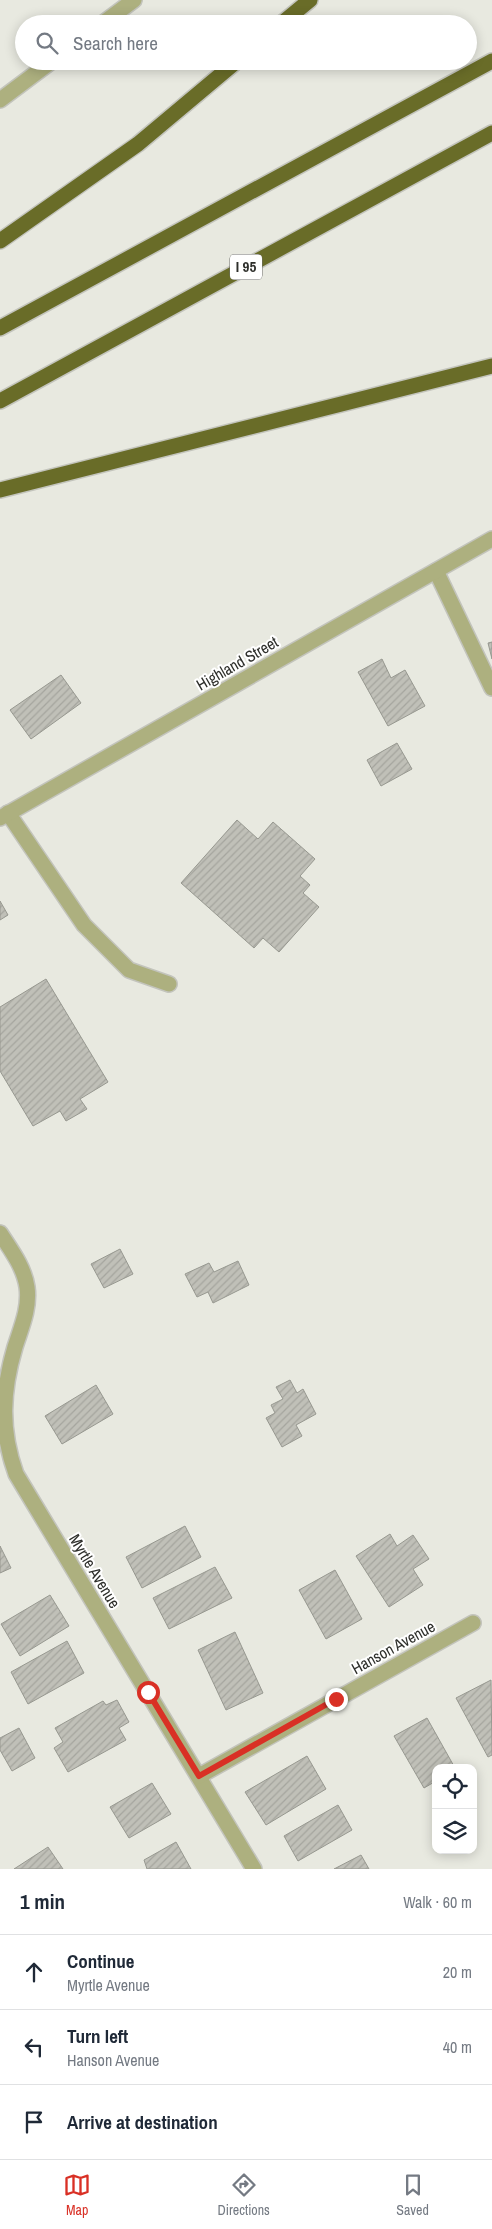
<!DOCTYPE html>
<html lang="en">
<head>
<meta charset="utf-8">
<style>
	body { margin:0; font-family:"Archivo Narrow",sans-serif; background:#f2f2f3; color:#1f2937 }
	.controls { position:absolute; right:15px; bottom:15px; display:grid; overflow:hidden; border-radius:10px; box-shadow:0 2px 12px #0003 }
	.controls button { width:45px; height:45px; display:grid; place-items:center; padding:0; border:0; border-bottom:1px solid #e0e1e3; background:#fff; color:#1f2937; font:25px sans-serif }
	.stop { position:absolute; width:15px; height:15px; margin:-11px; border:4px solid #d93025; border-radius:50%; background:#fff }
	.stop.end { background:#d93025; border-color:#fff; box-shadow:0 1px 5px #0008 }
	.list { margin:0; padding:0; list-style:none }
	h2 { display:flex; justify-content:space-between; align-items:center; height:65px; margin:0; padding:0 20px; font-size:21px }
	h2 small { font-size:16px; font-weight:400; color:#747a83 }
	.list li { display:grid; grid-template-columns:32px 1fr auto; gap:15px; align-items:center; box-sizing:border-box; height:75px; padding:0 20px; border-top:1px solid #e0e1e3 }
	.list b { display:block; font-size:19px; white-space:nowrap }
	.list p { margin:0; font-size:16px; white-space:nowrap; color:#747a83 }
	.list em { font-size:16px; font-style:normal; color:#747a83 }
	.icon { flex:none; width:28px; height:28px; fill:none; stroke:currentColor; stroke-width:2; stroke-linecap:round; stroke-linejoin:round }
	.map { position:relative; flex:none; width:492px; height:1869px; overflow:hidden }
	.search { position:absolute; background:#fff; box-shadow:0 2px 12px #0003; left:15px; right:15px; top:15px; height:55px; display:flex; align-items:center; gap:12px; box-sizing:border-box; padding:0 18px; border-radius:28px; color:#747a83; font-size:19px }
	.sheet { height:290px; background:#fff }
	nav { display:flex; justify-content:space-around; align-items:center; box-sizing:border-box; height:70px; border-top:1px solid #e0e1e3; background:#fff; font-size:14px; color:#747a83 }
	nav a { display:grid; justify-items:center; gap:2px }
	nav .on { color:#d93025 }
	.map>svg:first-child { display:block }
</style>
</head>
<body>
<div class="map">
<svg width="492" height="1869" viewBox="0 0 492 1869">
	<defs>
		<pattern id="building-hatch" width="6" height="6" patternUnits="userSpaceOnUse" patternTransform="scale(1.25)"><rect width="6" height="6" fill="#c0c0b8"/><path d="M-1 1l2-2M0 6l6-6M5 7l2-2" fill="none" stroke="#a5a59e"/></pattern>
	</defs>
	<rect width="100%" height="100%" fill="#e8e9e0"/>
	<!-- building -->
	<g fill="url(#building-hatch)" stroke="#979890">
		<path d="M492 642V659L488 643Z"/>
		<path d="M382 659 391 678 405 670 425 706 388 726 358 672Z"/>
		<path d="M61 675 81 703 31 739 10 710Z"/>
		<path d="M397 743 412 769 381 786 367 760Z"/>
		<path d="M237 820 258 839 273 822 315 859 300 876 310 885 303 893 319 907 279 952 263 938 254 948 181 883Z"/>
		<path d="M0 901 8 915 0 920Z"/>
		<path d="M46 979 108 1082 80 1099 87 1109 66 1121 60 1111 33 1126 0 1071V1007Z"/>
		<path d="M120 1249 133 1274 104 1288 91 1264Z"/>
		<path d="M238 1261 249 1285 213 1303 208 1292 197 1297 185 1274 209 1263 214 1272Z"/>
		<path d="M290 1380 297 1393 303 1389 316 1414 296 1425 302 1436 282 1447 266 1418 275 1413 271 1405 283 1399 276 1387Z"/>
		<path d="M96 1385 113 1414 62 1444 45 1416Z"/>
		<path d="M185 1526 201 1557 142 1588 126 1557Z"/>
		<path d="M390 1534 397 1546 413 1535 429 1559 413 1569 423 1585 389 1607 356 1556Z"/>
		<path d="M0 1546 11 1568 0 1573Z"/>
		<path d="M215 1567 232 1598 169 1629 153 1598Z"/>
		<path d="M335 1570 362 1619 326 1639 299 1590Z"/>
		<path d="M50 1595 69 1626 20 1656 1 1624Z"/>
		<path d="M235 1632 263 1693 226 1710 198 1650Z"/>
		<path d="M67 1641 84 1673 28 1704 11 1672Z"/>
		<path d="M491 1680 492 1755 488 1757 456 1698Z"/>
		<path d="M117 1700 129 1722 119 1728 126 1740 68 1772 54 1748 63 1742 55 1728 103 1701 106 1705Z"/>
		<path d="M427 1718 455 1768H436V1781L424 1788 394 1736Z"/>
		<path d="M19 1728 35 1758 12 1771 0 1750V1738Z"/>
		<path d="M307 1756 326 1789 266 1825 245 1792Z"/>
		<path d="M152 1783 171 1814 129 1838 110 1807Z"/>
		<path d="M338 1805 352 1830 298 1861 284 1836Z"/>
		<path d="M176 1842 191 1869H147L144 1860Z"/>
		<path d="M48 1847 63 1869H14Z"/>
		<path d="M361 1855 369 1869H334Z"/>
	</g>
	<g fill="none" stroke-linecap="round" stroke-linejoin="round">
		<!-- minor casing -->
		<g stroke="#c3c4bc" stroke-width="18">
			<g id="minor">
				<path d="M102 24 134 0"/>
				<path d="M0 100 52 61"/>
				<path d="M436 571 492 688"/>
				<path d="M8 813 84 925 129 970 169 984"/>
				<path d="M0 818 492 539"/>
				<path d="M0 1233C11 1250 24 1267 27 1287 30 1308 21 1328 15 1347 2 1391 0 1430 16 1474L254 1869"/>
				<path d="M199 1776 473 1623"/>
			</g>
		</g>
		<!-- highway casing -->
		<g stroke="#c3c4bc" stroke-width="18">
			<g id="highway">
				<path d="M281 24 310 0"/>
				<path d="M0 241 138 144 237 61"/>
				<path d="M0 328 492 61"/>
				<path d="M0 401 492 133"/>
				<path d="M0 490 492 366"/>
			</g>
		</g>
		<!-- minor -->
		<use href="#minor" stroke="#adb07f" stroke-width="15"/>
		<!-- highway -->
		<use href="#highway" stroke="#696c28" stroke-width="15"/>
	</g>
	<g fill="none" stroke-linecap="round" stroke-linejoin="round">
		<!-- route -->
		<path stroke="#d93025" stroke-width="6" d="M148 1692 199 1776 336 1699"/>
	</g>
	<g text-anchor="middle" stroke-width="4" stroke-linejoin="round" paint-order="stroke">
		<!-- shield labels -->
		<rect fill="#fff" stroke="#6d6d6b" stroke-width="1" x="230" y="254.5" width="32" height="25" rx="4"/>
		<g font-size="15" font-weight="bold" fill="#2e2f2b">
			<text x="246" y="272">I 95</text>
		</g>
		<!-- street labels -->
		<g font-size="16" fill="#2e2f2b" stroke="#fff">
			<text transform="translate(237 663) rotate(-30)" y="6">Highland Street</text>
			<text transform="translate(95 1571) rotate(59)" y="6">Myrtle Avenue</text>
			<text transform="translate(393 1647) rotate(-29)" y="6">Hanson Avenue</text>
		</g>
	</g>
</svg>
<div class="controls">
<button><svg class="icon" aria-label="locate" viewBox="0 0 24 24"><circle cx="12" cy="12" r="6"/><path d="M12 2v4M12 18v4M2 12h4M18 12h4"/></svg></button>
<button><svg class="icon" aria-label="layers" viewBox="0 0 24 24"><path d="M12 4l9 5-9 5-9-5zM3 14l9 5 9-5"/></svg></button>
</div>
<div class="stop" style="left:148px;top:1692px"></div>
<div class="stop end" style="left:336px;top:1699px"></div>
<div class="search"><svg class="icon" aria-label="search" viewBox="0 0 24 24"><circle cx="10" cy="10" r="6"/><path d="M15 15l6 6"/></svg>Search here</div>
</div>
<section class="sheet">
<h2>1 min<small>Walk · 60 m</small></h2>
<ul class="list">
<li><svg class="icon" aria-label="ahead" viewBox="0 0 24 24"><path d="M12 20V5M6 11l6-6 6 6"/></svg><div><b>Continue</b><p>Myrtle Avenue</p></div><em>20 m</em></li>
<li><svg class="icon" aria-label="left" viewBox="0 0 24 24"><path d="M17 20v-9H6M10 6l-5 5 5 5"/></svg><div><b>Turn left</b><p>Hanson Avenue</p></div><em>40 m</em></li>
<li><svg class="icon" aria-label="arrive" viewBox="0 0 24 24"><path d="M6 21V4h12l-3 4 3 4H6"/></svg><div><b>Arrive at destination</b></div></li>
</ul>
</section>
<nav>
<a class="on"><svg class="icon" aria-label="map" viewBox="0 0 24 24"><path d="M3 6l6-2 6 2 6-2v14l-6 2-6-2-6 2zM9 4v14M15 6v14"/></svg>Map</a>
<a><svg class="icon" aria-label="directions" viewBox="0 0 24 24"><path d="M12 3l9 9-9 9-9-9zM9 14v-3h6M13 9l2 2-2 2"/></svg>Directions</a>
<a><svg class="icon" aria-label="saved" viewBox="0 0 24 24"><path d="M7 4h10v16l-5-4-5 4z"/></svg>Saved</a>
</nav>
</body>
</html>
